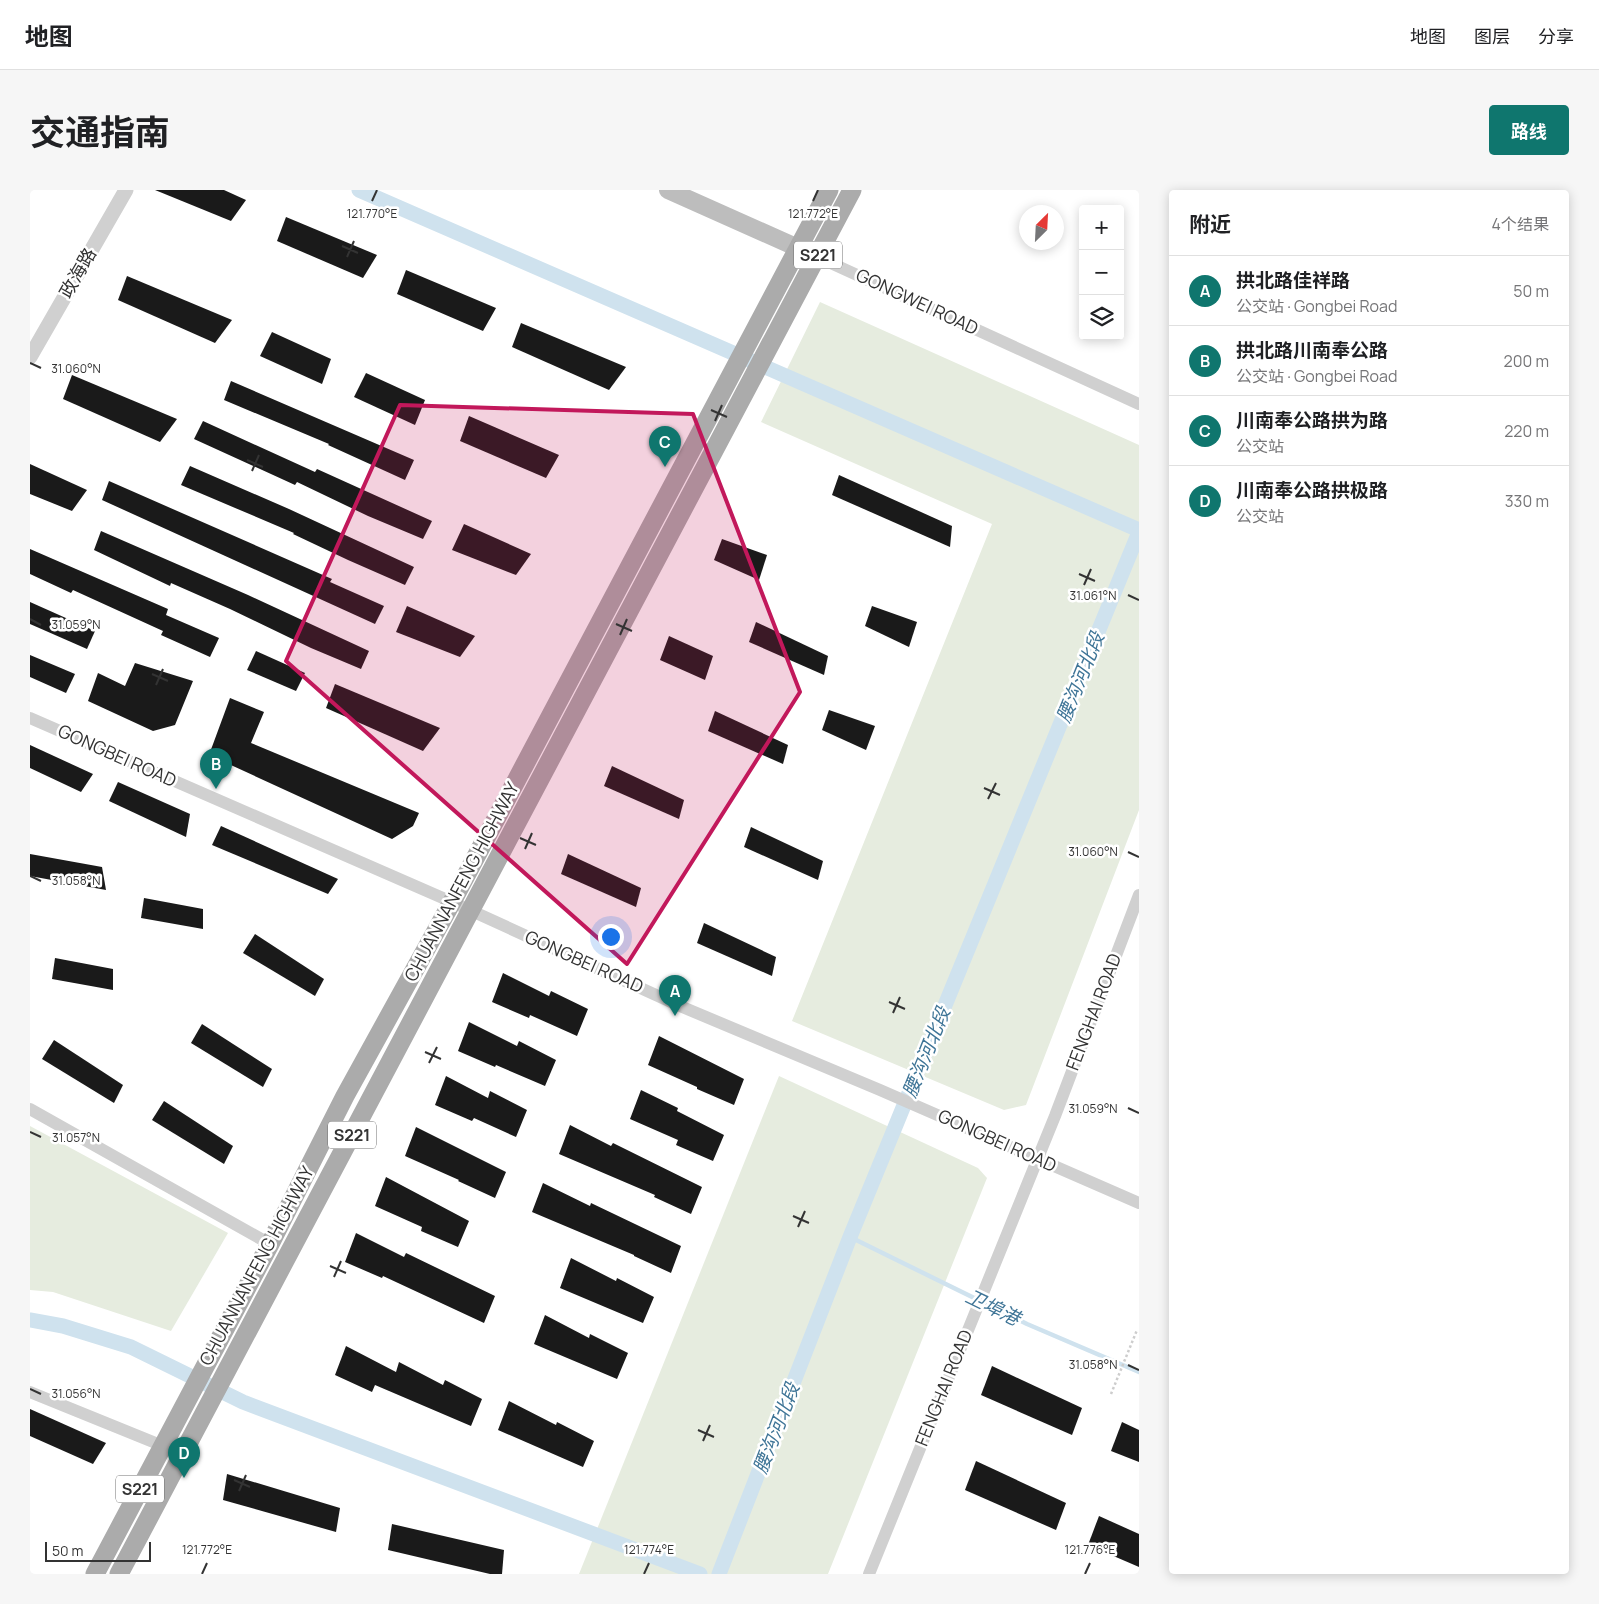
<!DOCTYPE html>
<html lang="zh">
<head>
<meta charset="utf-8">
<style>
	body { margin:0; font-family:Manrope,"Noto Sans SC",sans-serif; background:#f6f6f6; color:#202124 }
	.controls { position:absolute; right:15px; top:15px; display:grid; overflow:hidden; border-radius:5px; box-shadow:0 2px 12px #0003 }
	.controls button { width:45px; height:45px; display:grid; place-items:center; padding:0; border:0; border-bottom:1px solid #e0e0e0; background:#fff; color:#202124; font:25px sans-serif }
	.compass { position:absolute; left:989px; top:15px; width:45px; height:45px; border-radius:50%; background:#fff; box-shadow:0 2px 12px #0003; rotate:24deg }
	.scale { position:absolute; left:15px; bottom:12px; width:106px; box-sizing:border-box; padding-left:5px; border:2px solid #333; border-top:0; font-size:14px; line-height:18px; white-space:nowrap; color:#333; -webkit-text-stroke:4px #fff; paint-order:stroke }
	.you { position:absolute; left:580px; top:746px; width:18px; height:18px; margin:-12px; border:4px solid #fff; border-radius:50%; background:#1a73e8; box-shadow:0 0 0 8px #1a73e833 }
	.badge { display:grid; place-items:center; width:32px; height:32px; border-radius:50%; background:#0f766e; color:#fff; font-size:16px; font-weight:700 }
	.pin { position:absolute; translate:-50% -41px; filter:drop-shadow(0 1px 2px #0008) }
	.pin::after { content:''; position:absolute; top:26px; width:18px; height:15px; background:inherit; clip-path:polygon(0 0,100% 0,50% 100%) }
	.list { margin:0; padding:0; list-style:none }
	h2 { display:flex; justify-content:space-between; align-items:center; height:65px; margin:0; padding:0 20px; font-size:21px }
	h2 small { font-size:16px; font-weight:400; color:#757577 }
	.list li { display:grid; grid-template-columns:32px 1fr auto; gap:15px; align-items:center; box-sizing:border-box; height:70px; padding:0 20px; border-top:1px solid #e0e0e0 }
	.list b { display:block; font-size:19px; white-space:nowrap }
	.list p { margin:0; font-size:16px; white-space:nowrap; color:#757577 }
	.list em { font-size:16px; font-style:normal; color:#757577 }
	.icon { flex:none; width:28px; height:28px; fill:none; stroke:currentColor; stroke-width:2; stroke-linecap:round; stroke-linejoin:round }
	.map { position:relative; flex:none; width:1109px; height:1384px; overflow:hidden; border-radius:5px }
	header { display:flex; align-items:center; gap:30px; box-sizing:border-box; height:70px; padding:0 25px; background:#fff; border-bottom:1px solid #e0e0e0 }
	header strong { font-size:24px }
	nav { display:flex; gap:28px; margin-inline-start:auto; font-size:18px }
	.intro { display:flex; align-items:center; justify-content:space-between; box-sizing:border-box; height:120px; padding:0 30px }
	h1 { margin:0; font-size:35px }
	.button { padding:12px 22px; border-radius:5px; background:#0f766e; color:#fff; font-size:18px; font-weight:700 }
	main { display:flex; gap:30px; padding:0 30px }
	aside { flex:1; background:#fff; border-radius:5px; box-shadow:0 2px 12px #0003 }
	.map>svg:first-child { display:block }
</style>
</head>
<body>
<header>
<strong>地图</strong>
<nav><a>地图</a><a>图层</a><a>分享</a></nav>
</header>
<div class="intro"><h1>交通指南</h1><a class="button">路线</a></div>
<main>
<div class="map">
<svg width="1109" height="1384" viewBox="0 0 1109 1384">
	<rect width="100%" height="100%" fill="#fff"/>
	<!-- green -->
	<g fill="#e6ecdf">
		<path d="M790 112 1109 255V620L996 915 974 920 762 831 962 334 731 232Z"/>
		<path d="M749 886 948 978 957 988 798 1384H549Z"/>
		<path d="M0 936 198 1043 141 1141 23 1102 0 1100Z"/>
	</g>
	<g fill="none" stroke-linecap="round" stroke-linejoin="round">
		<!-- stream -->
		<path stroke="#cfe2ee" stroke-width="4.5" d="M820 1047 997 1134 1109 1182"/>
		<!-- canal -->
		<g stroke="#cfe2ee" stroke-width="15">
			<path d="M329 0 1109 340"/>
			<path d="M0 1130 33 1136 101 1157 213 1212 670 1384"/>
			<path d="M689 1384 820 1047 1109 342"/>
		</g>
	</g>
	<!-- building -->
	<g fill="#1a1a1a">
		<path d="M125 0H194L216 10 201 31Z"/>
		<path d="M256 27 347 65 333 88 247 51Z"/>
		<path d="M376 80 466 118 453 141 367 104Z"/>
		<path d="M97 86 202 130 185 153 88 110Z"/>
		<path d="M491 133 596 177 579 200 482 157Z"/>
		<path d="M242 142 301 169 292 194 230 166Z"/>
		<path d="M336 183 395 210 385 235 324 207Z"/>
		<path d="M42 185 147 229 130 252 33 209Z"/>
		<path d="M201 191 384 270 375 290 298 255 299 254 194 210Z"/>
		<path d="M439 226 529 265 516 288 430 251Z"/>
		<path d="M173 231 285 282 287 279 402 331 393 349 338 326 267 292 265 295 164 249Z"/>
		<path d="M0 274 57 300 42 321 0 304Z"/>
		<path d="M160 276 259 319 384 377 375 395 318 370 263 344 264 343 151 295Z"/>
		<path d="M809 285 922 336 920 357 802 305Z"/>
		<path d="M79 291 302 389 300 392 354 416 345 434 72 310Z"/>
		<path d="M434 334 501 364 486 385 422 360Z"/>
		<path d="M71 341 218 405 339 461 331 479 281 458 200 419 141 393 140 396 64 360Z"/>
		<path d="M692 349 737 365 729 390 684 370Z"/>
		<path d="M0 359 138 419 136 425 189 448 180 467 131 445 133 441 43 400 41 403 0 384Z"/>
		<path d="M0 412 65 441 57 459 0 434Z"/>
		<path d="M377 416 445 446 430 467 366 442Z"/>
		<path d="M842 416 887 432 879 457 835 436Z"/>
		<path d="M726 432 798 466 794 485 719 452Z"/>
		<path d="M639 446 683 466 675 490 630 470Z"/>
		<path d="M226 461 275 483 266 501 217 480Z"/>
		<path d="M0 465 45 484 36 503 0 487Z"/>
		<path d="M105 473 163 491 145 535 123 541 58 511 68 483 95 496Z"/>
		<path d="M305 494 410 538 393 561 296 518Z"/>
		<path d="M200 508 234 522 221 553 389 623 383 636 362 649 179 565Z"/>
		<path d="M799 520 845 536 836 560 792 540Z"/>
		<path d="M685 521 758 555 753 574 678 541Z"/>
		<path d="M0 555 63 584 51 602 0 578Z"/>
		<path d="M582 576 654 610 649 629 574 596Z"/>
		<path d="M88 592 160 624 156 647 79 611Z"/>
		<path d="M191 636 308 689 298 704 182 655Z"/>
		<path d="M721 637 793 671 788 690 714 657Z"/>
		<path d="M0 664 72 677 76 700 0 686Z"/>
		<path d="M538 664 611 698 606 717 531 684Z"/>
		<path d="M114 708 173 719V739L111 728Z"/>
		<path d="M674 733 746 767 742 786 667 753Z"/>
		<path d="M225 744 294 789 285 806 213 763Z"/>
		<path d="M25 768 83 779V800L22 789Z"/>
		<path d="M473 783 519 806 521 801 558 819 547 846 500 825 499 828 462 812Z"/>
		<path d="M439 832 487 856 489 851 526 870 515 896 466 875 465 877 428 861Z"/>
		<path d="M172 834 242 879 233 897 161 853Z"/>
		<path d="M629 846 714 889 704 915 667 899V897L618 875Z"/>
		<path d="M24 850 93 895 84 913 12 869Z"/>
		<path d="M416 886 458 908 460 901 497 920 486 947 444 928 442 931 405 915Z"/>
		<path d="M611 900 648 918 647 921 694 945 683 971 646 955 648 950 600 929Z"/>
		<path d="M134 911 203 956 194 974 122 930Z"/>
		<path d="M540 935 581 956 583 953 672 997 661 1024 624 1007 625 1005 529 964Z"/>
		<path d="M386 937 476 982 465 1008 428 991 429 990 375 966Z"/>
		<path d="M356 987 439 1031 428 1057 391 1041 392 1037 345 1016Z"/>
		<path d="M513 993 560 1016 561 1013 651 1056 641 1083 604 1066V1065L502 1022Z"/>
		<path d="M326 1043 374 1067 376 1063 465 1106 454 1133 353 1086 352 1088 315 1072Z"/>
		<path d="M541 1068 586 1091 587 1088 624 1107 613 1133 530 1098Z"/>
		<path d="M515 1125 559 1148 560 1144 598 1163 587 1189 504 1154Z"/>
		<path d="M316 1156 366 1182 369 1172 413 1195 415 1190 452 1209 441 1236 345 1195 342 1202 305 1185Z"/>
		<path d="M962 1176 1052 1218 1042 1245 951 1205Z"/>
		<path d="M479 1211 526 1235 527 1232 564 1251 553 1277 468 1240Z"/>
		<path d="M0 1219 76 1253 63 1274 0 1246Z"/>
		<path d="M1092 1232 1109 1240V1272L1081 1261Z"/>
		<path d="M946 1271 1036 1313 1026 1340 935 1300Z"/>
		<path d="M197 1284 310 1318 306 1342 193 1310Z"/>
		<path d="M1069 1326 1109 1344V1377L1058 1355Z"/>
		<path d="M362 1334 474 1360 472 1384H460L358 1360Z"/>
	</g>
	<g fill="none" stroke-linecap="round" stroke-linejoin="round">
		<!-- path -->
		<path stroke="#cdcdcd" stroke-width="2.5" stroke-dasharray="2.5 2.5" stroke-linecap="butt" d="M1081 1204 1107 1140"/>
		<!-- minor -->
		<g stroke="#d0d0d0" stroke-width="12">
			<path d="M768 58 1109 214"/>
			<path d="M0 528 422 712 650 816 850 900 1109 1013"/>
			<path d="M0 919 240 1054"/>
			<path d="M0 1202 133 1256"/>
			<path d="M839 1384 1025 926 1109 705"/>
		</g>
		<!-- tertiary -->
		<path stroke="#d0d0d0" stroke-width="15" d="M0 167 96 0"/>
		<!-- secondary -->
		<path stroke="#bdbdbd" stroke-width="18" d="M638 0 768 58"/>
		<!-- primary -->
		<g stroke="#ababab" stroke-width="19">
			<path d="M65 1384 240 1054 315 906 422 712 799 0"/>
			<path d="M89 1384 822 0"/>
		</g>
	</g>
	<!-- marked area -->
	<path fill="#c2185b" fill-opacity="0.2" stroke="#c2185b" stroke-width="4" stroke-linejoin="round" d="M370 215 663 224 770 502 597 774 256 471Z"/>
	<!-- ticks -->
	<path fill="none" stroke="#333" stroke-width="2" d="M342 11 347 0M783 11 788 0M312 56 328 63M317 67 324 51M0 173 11 178M681 220 697 227M685 231 692 215M217 270 233 277M222 281 229 265M1049 384 1065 391M1054 395 1061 379M1098 405 1109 410M0 429 11 435M586 434 602 441M590 445 597 429M122 484 138 491M126 495 133 479M954 598 970 605M958 609 966 593M490 648 506 655M495 659 502 643M1098 662 1109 667M0 686 11 691M859 812 875 819M863 823 870 807M395 862 411 869M399 873 407 857M1098 918 1109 923M0 942 11 947M763 1026 779 1033M768 1037 775 1021M300 1076 316 1083M304 1087 311 1071M1098 1175 1109 1180M0 1199 11 1204M668 1240 684 1247M673 1251 680 1235M204 1290 220 1297M209 1301 216 1285M172 1384 177 1373M614 1384 619 1373M1055 1384 1060 1373"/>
	<g text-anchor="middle" stroke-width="5" stroke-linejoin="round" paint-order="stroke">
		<!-- shield labels -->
		<g fill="#fff" stroke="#707070" stroke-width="1">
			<rect x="764" y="51.5" width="48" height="27" rx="4"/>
			<rect x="298" y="931.5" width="48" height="27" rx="4"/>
			<rect x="86" y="1285.5" width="48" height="27" rx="4"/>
		</g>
		<g font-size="16" font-weight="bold" fill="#333">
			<text x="788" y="71">S221</text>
			<text x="322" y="951">S221</text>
			<text x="110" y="1305">S221</text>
		</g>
		<!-- street labels -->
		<g font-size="18" fill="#333" stroke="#fff">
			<text transform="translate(48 83) rotate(-60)" y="6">政海路</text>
			<text transform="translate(887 112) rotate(25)" y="6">GONGWEI ROAD</text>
			<text transform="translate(87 566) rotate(24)" y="6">GONGBEI ROAD</text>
			<text transform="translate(432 692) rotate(-62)" y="6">CHUANNANFENG HIGHWAY</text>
			<text transform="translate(554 772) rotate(24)" y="6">GONGBEI ROAD</text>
			<text transform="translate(1064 822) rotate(-69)" y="6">FENGHAI ROAD</text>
			<text transform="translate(967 951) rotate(24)" y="6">GONGBEI ROAD</text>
			<text transform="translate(227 1076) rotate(-62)" y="6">CHUANNANFENG HIGHWAY</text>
			<text transform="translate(914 1198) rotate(-68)" y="6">FENGHAI ROAD</text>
		</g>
		<!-- water labels -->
		<g font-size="19" font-style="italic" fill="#3f7597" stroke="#fff">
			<text transform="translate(1050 487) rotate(-68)" y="7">腰沟河北段</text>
			<text transform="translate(896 862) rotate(-68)" y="7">腰沟河北段</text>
			<text transform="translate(963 1117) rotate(26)" y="7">卫埠港</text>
			<text transform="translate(746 1238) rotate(-69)" y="7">腰沟河北段</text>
		</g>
	</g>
	<g font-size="12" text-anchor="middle" fill="#333" stroke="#fff" stroke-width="5" stroke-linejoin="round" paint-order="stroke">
		<text x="783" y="28">121.772°E</text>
		<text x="342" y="28">121.770°E</text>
		<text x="46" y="183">31.060°N</text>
		<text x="1063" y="410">31.061°N</text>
		<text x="46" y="439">31.059°N</text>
		<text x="1063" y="666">31.060°N</text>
		<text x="46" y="695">31.058°N</text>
		<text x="1063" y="923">31.059°N</text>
		<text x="46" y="952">31.057°N</text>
		<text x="1063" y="1179">31.058°N</text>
		<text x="46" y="1208">31.056°N</text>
		<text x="177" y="1364">121.772°E</text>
		<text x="619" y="1364">121.774°E</text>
		<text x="1060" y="1364">121.776°E</text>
	</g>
</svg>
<div class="controls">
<button>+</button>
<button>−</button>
<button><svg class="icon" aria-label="layers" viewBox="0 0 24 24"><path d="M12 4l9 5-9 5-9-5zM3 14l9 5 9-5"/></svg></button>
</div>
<svg class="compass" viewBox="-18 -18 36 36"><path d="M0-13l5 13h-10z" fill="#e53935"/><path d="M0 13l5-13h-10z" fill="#757577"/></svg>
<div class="scale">50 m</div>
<div class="you"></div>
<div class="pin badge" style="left:645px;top:826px">A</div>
<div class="pin badge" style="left:186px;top:599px">B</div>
<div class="pin badge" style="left:635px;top:277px">C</div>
<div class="pin badge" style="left:154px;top:1288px">D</div>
</div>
<aside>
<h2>附近<small>4个结果</small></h2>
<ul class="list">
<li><span class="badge">A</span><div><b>拱北路佳祥路</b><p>公交站 · Gongbei Road</p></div><em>50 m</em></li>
<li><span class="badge">B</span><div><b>拱北路川南奉公路</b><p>公交站 · Gongbei Road</p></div><em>200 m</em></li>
<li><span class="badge">C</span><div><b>川南奉公路拱为路</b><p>公交站</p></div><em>220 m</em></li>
<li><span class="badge">D</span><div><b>川南奉公路拱极路</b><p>公交站</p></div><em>330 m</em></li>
</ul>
</aside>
</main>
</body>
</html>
